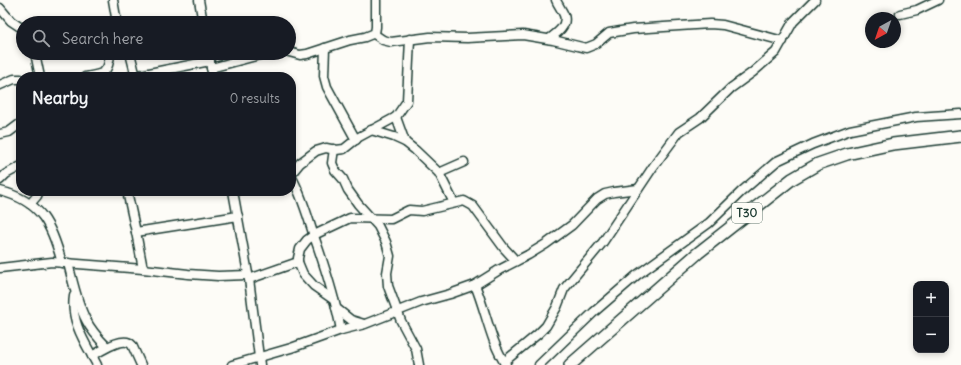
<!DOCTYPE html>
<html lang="en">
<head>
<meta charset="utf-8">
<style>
	body { margin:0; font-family:Delius,sans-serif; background:#242831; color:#f1f3f6 }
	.controls { position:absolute; right:12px; bottom:12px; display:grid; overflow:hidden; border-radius:8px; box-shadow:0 2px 6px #0003 }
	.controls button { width:36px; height:36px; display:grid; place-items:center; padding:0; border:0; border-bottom:1px solid #363941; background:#171b24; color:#f1f3f6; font:20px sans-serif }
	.compass { position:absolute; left:865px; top:12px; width:36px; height:36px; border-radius:50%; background:#171b24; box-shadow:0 2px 6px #0003; rotate:220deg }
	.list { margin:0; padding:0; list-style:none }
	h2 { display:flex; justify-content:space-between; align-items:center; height:52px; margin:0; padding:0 16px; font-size:17px }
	h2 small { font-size:13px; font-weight:400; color:#9ea1a6 }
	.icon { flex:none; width:22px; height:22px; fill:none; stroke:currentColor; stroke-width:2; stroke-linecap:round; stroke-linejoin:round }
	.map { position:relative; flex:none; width:961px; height:365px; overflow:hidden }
	.search { position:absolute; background:#171b24; box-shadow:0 2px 6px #0003; left:16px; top:16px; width:280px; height:44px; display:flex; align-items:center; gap:10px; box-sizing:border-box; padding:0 14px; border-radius:22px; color:#9ea1a6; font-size:15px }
	.panel { position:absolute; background:#171b24; box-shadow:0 2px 6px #0003; left:16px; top:72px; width:280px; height:124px; border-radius:16px }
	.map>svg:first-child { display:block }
</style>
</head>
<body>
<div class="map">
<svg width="961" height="365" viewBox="0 0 961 365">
	<rect width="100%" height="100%" fill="#fdfcf7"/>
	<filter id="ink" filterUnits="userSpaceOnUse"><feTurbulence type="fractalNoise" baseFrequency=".025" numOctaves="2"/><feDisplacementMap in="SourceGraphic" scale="8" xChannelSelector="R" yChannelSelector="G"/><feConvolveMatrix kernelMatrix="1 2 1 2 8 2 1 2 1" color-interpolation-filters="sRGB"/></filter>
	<g filter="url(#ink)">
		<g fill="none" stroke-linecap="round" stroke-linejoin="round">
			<!-- minor casing -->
			<g stroke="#1f3d34" stroke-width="11">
				<g id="minor">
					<path d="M113 0 117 23"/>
					<path d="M199 0 203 23"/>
					<path d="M0 8 11 21 23 29"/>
					<path d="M900 14 917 10 938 0"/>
					<path d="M374 34 383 40 391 42 430 37 467 38 523 35 553 40 586 48 596 44 609 33 633 29 710 24 723 25 783 41"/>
					<path d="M549 39C556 34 568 26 564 15 562 10 558 5 556 0"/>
					<path d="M325 48 324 76 327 87 356 140"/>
					<path d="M289 52 300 55 307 54 350 40 365 37 375 33 376 27V0"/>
					<path d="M35 53 40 77"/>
					<path d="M130 53 136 77"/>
					<path d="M208 53 213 77"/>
					<path d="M211 68 267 53"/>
					<path d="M85 77C103 74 109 74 110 53"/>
					<path d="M129 77 210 61"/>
					<path d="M0 85 14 79H21"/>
					<path d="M396 117 405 142"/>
					<path d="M371 130 394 137 405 142 415 150 439 173 454 203"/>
					<path d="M0 134 9 132 21 123"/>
					<path d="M334 149 332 163 335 170 343 179 348 190 358 204 378 226 386 242 390 256 387 273 388 286 401 321 416 349 419 365"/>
					<path d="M439 173 464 162"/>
					<path d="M291 174 300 163 316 151 326 148 336 150 344 149 359 137 396 117 407 101 410 39"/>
					<path d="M291 176C302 195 307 215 314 236 325 267 335 298 341 330"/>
					<path d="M0 180 6 174 21 166"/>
					<path d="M0 191C42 201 52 226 62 263"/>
					<path d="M127 191 136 232 143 269"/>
					<path d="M233 191 249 279 260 365"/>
					<path d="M30 204 37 196 39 191"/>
					<path d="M136 232 238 216"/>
					<path d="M68 263C73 282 77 303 86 320 91 330 99 339 107 347"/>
					<path d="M0 268 52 262 143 269 188 274 218 276 248 275"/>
					<path d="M249 279 298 262"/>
					<path d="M475 285C486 311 490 341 506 365"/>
					<path d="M74 296C70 322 86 344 97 365"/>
					<path d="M334 300 314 286 303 274 298 262V258L300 249 307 240 314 235 350 218 391 219 409 210 422 211 464 201 473 206 504 248 516 261"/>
					<path d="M336 308 351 320 364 324"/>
					<path d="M92 356C101 351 124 335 132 345L141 365"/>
					<path d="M504 362 538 334 546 326 557 307 564 289 603 242 653 167 679 132 700 118 731 88 753 72 776 52 793 22 815 0"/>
					<path d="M232 365 291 348 341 330 365 324 421 302 450 294 475 285 499 270 528 255 546 244 572 225 597 199 605 194 614 192 638 189"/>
					<path d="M539 365 594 312 637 275 709 223 741 192 777 161 813 144 850 130 916 117 961 114"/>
				</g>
			</g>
			<!-- major casing -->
			<g stroke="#1f3d34" stroke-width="14">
				<path id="major" d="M570 365 698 253 792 179 818 164 847 154 893 144 961 136"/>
			</g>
			<!-- minor -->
			<use href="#minor" stroke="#fdfcf7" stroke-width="8"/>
			<!-- major -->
			<use href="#major" stroke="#fdfcf7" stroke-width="11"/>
		</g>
	</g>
	<g text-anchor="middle" stroke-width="4" stroke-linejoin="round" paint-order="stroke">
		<!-- shield labels -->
		<rect fill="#fdfcf7" stroke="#62766e" stroke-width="1" x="732" y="203" width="30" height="20" rx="3"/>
		<g font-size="12" font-weight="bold" fill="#1f3d34">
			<text x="747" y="217">T30</text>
		</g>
	</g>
</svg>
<div class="controls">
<button>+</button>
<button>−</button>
</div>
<svg class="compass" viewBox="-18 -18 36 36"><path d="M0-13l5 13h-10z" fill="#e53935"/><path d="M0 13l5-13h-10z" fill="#9ea1a6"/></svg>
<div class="search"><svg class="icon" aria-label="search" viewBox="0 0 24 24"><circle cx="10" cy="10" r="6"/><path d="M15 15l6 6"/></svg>Search here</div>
<section class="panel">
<h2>Nearby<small>0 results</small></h2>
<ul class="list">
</ul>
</section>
</div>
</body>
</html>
